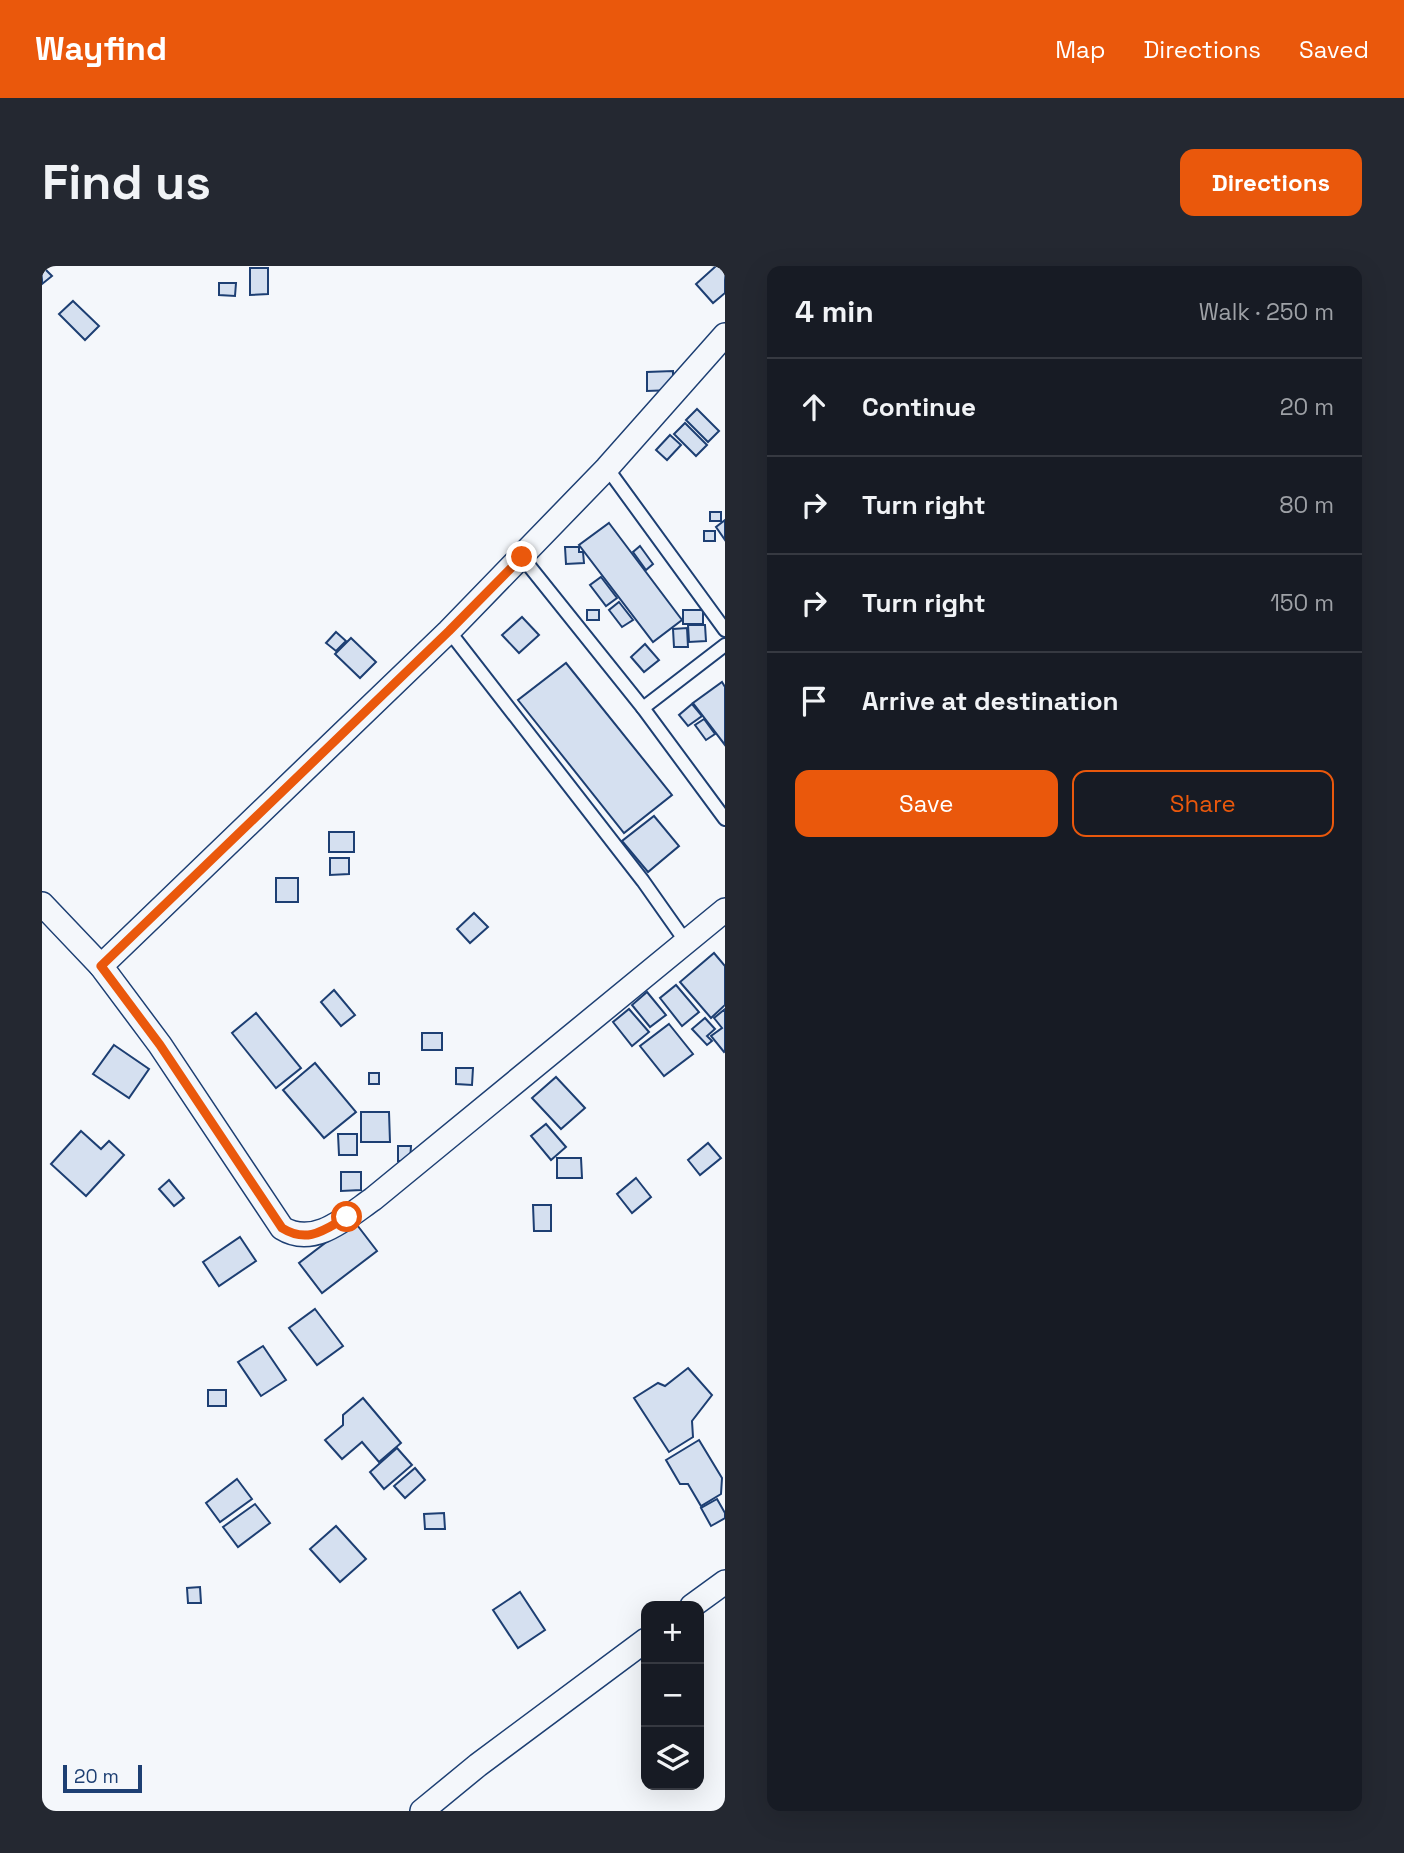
<!DOCTYPE html>
<html lang="en">
<head>
<meta charset="utf-8">
<style>
	body { margin:0; font-family:"Space Grotesk",sans-serif; background:#242831; color:#f1f3f6 }
	.controls { position:absolute; right:21px; bottom:21px; display:grid; overflow:hidden; border-radius:14px; box-shadow:0 7px 28px #0002 }
	.controls button { width:63px; height:63px; display:grid; place-items:center; padding:0; border:0; border-bottom:2px solid #363941; background:#171b24; color:#f1f3f6; font:35px sans-serif }
	.scale { position:absolute; left:21px; bottom:18px; width:79px; box-sizing:border-box; padding-left:7px; border:4px solid #1d3f73; border-top:0; font-size:19px; line-height:24px; white-space:nowrap; color:#1d3f73; -webkit-text-stroke:5px #f4f7fb; paint-order:stroke }
	.stop { position:absolute; width:21px; height:21px; margin:-16px; border:5px solid #ea580c; border-radius:50%; background:#fff }
	.stop.end { background:#ea580c; border-color:#fff; box-shadow:0 2px 7px #0008 }
	.list { margin:0; padding:0; list-style:none }
	h2 { display:flex; justify-content:space-between; align-items:center; height:91px; margin:0; padding:0 28px; font-size:30px }
	h2 small { font-size:23px; font-weight:400; color:#9ea1a6 }
	.list li { display:grid; grid-template-columns:46px 1fr auto; gap:21px; align-items:center; box-sizing:border-box; height:98px; padding:0 28px; border-top:2px solid #363941 }
	.list b { display:block; font-size:26px; white-space:nowrap }
	.list em { font-size:23px; font-style:normal; color:#9ea1a6 }
	.actions { display:flex; gap:14px; padding:21px 28px }
	.actions a { flex:1; padding:16px 0; border:2px solid #ea580c; border-radius:14px; text-align:center; font-size:24px; color:#ea580c }
	.actions .main { background:#ea580c; color:#fff }
	.icon { flex:none; width:38px; height:38px; fill:none; stroke:currentColor; stroke-width:2; stroke-linecap:round; stroke-linejoin:round }
	.map { position:relative; flex:none; width:683px; height:1545px; overflow:hidden; border-radius:14px }
	header { display:flex; align-items:center; gap:42px; box-sizing:border-box; height:98px; padding:0 35px; background:#ea580c; color:#fff }
	header strong { font-size:33px }
	nav { display:flex; gap:38px; margin-inline-start:auto; font-size:24px }
	.intro { display:flex; align-items:center; justify-content:space-between; box-sizing:border-box; height:168px; padding:0 42px }
	h1 { margin:0; font-size:49px }
	.button { padding:18px 32px; border-radius:14px; background:#ea580c; color:#fff; font-size:24px; font-weight:700 }
	main { display:flex; gap:42px; padding:0 42px }
	aside { flex:1; background:#171b24; border-radius:14px; box-shadow:0 7px 28px #0002 }
	.map>svg:first-child { display:block }
</style>
</head>
<body>
<header>
<strong>Wayfind</strong>
<nav><a>Map</a><a>Directions</a><a>Saved</a></nav>
</header>
<div class="intro"><h1>Find us</h1><a class="button">Directions</a></div>
<main>
<div class="map">
<svg width="683" height="1545" viewBox="0 0 683 1545">
	<rect width="100%" height="100%" fill="#f4f7fb"/>
	<!-- building -->
	<g fill="#d5e0f0" stroke="#1d3f73" stroke-width="2">
		<path d="M0 0 10 10 0 18Z"/>
		<path d="M674 0H683V27L671 37 654 18Z"/>
		<path d="M208 2H226V28L208 29Z"/>
		<path d="M177 17H194L193 30 177 29Z"/>
		<path d="M31 35 57 60 43 74 17 48Z"/>
		<path d="M631 105V124L605 125V106Z"/>
		<path d="M655 143 677 165 666 176 644 154Z"/>
		<path d="M643 157 665 179 654 190 632 168Z"/>
		<path d="M628 169 639 179 625 194 614 184Z"/>
		<rect x="668" y="246" width="11" height="9"/>
		<path d="M683 254V274L674 261Z"/>
		<path d="M567 257 640 354 611 376 537 279Z"/>
		<rect x="662" y="265" width="11" height="10"/>
		<path d="M598 280 611 298 604 304 591 286Z"/>
		<path d="M523 281H537V286H541L542 297 524 298Z"/>
		<path d="M559 311 575 332 564 340 548 319Z"/>
		<path d="M577 336 591 354 580 361 567 344Z"/>
		<rect x="545" y="344" width="12" height="10"/>
		<rect x="641" y="344" width="20" height="14"/>
		<path d="M480 351 497 369 477 387 460 369Z"/>
		<path d="M646 359H663L664 375 647 376Z"/>
		<path d="M645 362 646 381H632L631 363Z"/>
		<path d="M294 366 304 375 294 385 284 377Z"/>
		<path d="M309 372 334 396 318 412 293 388Z"/>
		<path d="M603 378 617 394 602 406 589 391Z"/>
		<path d="M524 397 630 529 582 567 476 434Z"/>
		<path d="M680 416 683 421V479L651 437Z"/>
		<path d="M650 438 660 450 646 460 637 449Z"/>
		<path d="M662 453 673 468 664 474 653 459Z"/>
		<path d="M612 550 637 580 606 606 580 575Z"/>
		<rect x="287" y="566" width="25" height="20"/>
		<path d="M288 592H307V608L288 609Z"/>
		<rect x="234" y="612" width="22" height="24"/>
		<path d="M432 647 446 661 428 677 415 663Z"/>
		<path d="M672 687 683 700V739L669 752 638 716Z"/>
		<path d="M634 719 657 746 640 760 618 732Z"/>
		<path d="M292 724 313 749 299 760 279 736Z"/>
		<path d="M605 726 624 749 608 761 590 739Z"/>
		<path d="M587 743 607 766 590 780 571 756Z"/>
		<path d="M683 743V785L682 786 669 770 680 762 672 752Z"/>
		<path d="M214 747 259 802 234 822 190 767Z"/>
		<path d="M663 752 673 763 665 770 670 775 665 779 650 763Z"/>
		<path d="M627 758 651 788 622 810 598 780Z"/>
		<rect x="380" y="767" width="20" height="17"/>
		<path d="M72 779 107 803 87 832 51 808Z"/>
		<path d="M273 797 314 846 282 872 241 824Z"/>
		<path d="M414 802H431L430 819 414 818Z"/>
		<rect x="327" y="807" width="10" height="11"/>
		<path d="M514 811 543 842 519 863 490 832Z"/>
		<path d="M319 846H347L348 876H319Z"/>
		<path d="M504 858 524 881 509 894 489 870Z"/>
		<path d="M39 865 59 883 67 875 82 889 44 930 9 898Z"/>
		<path d="M296 868H315V889H297Z"/>
		<path d="M666 877 679 892 658 909 646 894Z"/>
		<path d="M356 880H369L368 895H356Z"/>
		<path d="M515 892H539L540 912H515Z"/>
		<path d="M299 906H319V924L299 925Z"/>
		<path d="M594 912 609 931 590 947 575 928Z"/>
		<path d="M127 914 142 932 132 940 117 923Z"/>
		<path d="M491 939H509V965H492Z"/>
		<path d="M312 955 335 985 280 1027 257 997Z"/>
		<path d="M198 971 214 995 177 1020 161 996Z"/>
		<path d="M273 1043 301 1080 275 1099 247 1062Z"/>
		<path d="M221 1080 244 1114 219 1130 196 1096Z"/>
		<path d="M646 1102 670 1129 650 1155 651 1171 627 1186 592 1132 616 1117 623 1120Z"/>
		<rect x="166" y="1124" width="18" height="16"/>
		<path d="M321 1132 359 1177 337 1196 320 1176 300 1193 283 1174 301 1159V1149Z"/>
		<path d="M657 1174 680 1212 679 1228 659 1240 646 1218H638L624 1194Z"/>
		<path d="M355 1182 370 1199 342 1223 328 1206Z"/>
		<path d="M373 1202 383 1214 363 1232 352 1220Z"/>
		<path d="M195 1213 210 1233 178 1256 164 1237Z"/>
		<path d="M675 1233 683 1247V1252L669 1260 659 1242Z"/>
		<path d="M213 1238 228 1257 196 1281 181 1261Z"/>
		<path d="M402 1247 403 1263H383L382 1248Z"/>
		<path d="M294 1260 324 1293 298 1316 268 1283Z"/>
		<path d="M158 1321 159 1337H146L145 1322Z"/>
		<path d="M478 1326 503 1364 476 1382 451 1344Z"/>
	</g>
	<g fill="none" stroke-linecap="round" stroke-linejoin="round">
		<!-- lane casing -->
		<g stroke="#1d3f73" stroke-width="16">
			<g id="lane">
				<path d="M565 202 683 364"/>
				<path d="M480 291 601 442 683 553"/>
				<path d="M407 365 601 615 644 676"/>
				<path d="M601 442 683 379"/>
			</g>
		</g>
		<!-- street casing -->
		<g stroke="#1d3f73" stroke-width="26">
			<g id="street">
				<path d="M0 638 59 700 118 779 240 962C272 982 305 951 331 933L683 644"/>
				<path d="M59 700 407 365 565 202 683 69"/>
				<path d="M650 1340 683 1316"/>
				<path d="M380 1545 436 1499 604 1374"/>
			</g>
		</g>
		<!-- lane -->
		<use href="#lane" stroke="#f4f7fb" stroke-width="12"/>
		<!-- street -->
		<use href="#street" stroke="#f4f7fb" stroke-width="23"/>
	</g>
	<g fill="none" stroke-linecap="round" stroke-linejoin="round">
		<!-- route -->
		<path stroke="#ea580c" stroke-width="9" d="M305 951C282 964 266 978 240 962L118 779 59 700 407 365 480 291"/>
	</g>
</svg>
<div class="controls">
<button>+</button>
<button>−</button>
<button><svg class="icon" aria-label="layers" viewBox="0 0 24 24"><path d="M12 4l9 5-9 5-9-5zM3 14l9 5 9-5"/></svg></button>
</div>
<div class="scale">20 m</div>
<div class="stop" style="left:305px;top:951px"></div>
<div class="stop end" style="left:480px;top:291px"></div>
</div>
<aside>
<h2>4 min<small>Walk · 250 m</small></h2>
<ul class="list">
<li><svg class="icon" aria-label="ahead" viewBox="0 0 24 24"><path d="M12 20V5M6 11l6-6 6 6"/></svg><div><b>Continue</b></div><em>20 m</em></li>
<li><svg class="icon" aria-label="right" viewBox="0 0 24 24"><path d="M7 20v-9h11M14 6l5 5-5 5"/></svg><div><b>Turn right</b></div><em>80 m</em></li>
<li><svg class="icon" aria-label="right" viewBox="0 0 24 24"><path d="M7 20v-9h11M14 6l5 5-5 5"/></svg><div><b>Turn right</b></div><em>150 m</em></li>
<li><svg class="icon" aria-label="arrive" viewBox="0 0 24 24"><path d="M6 21V4h12l-3 4 3 4H6"/></svg><div><b>Arrive at destination</b></div></li>
</ul>
<div class="actions"><a class="main">Save</a><a>Share</a></div>
</aside>
</main>
</body>
</html>
